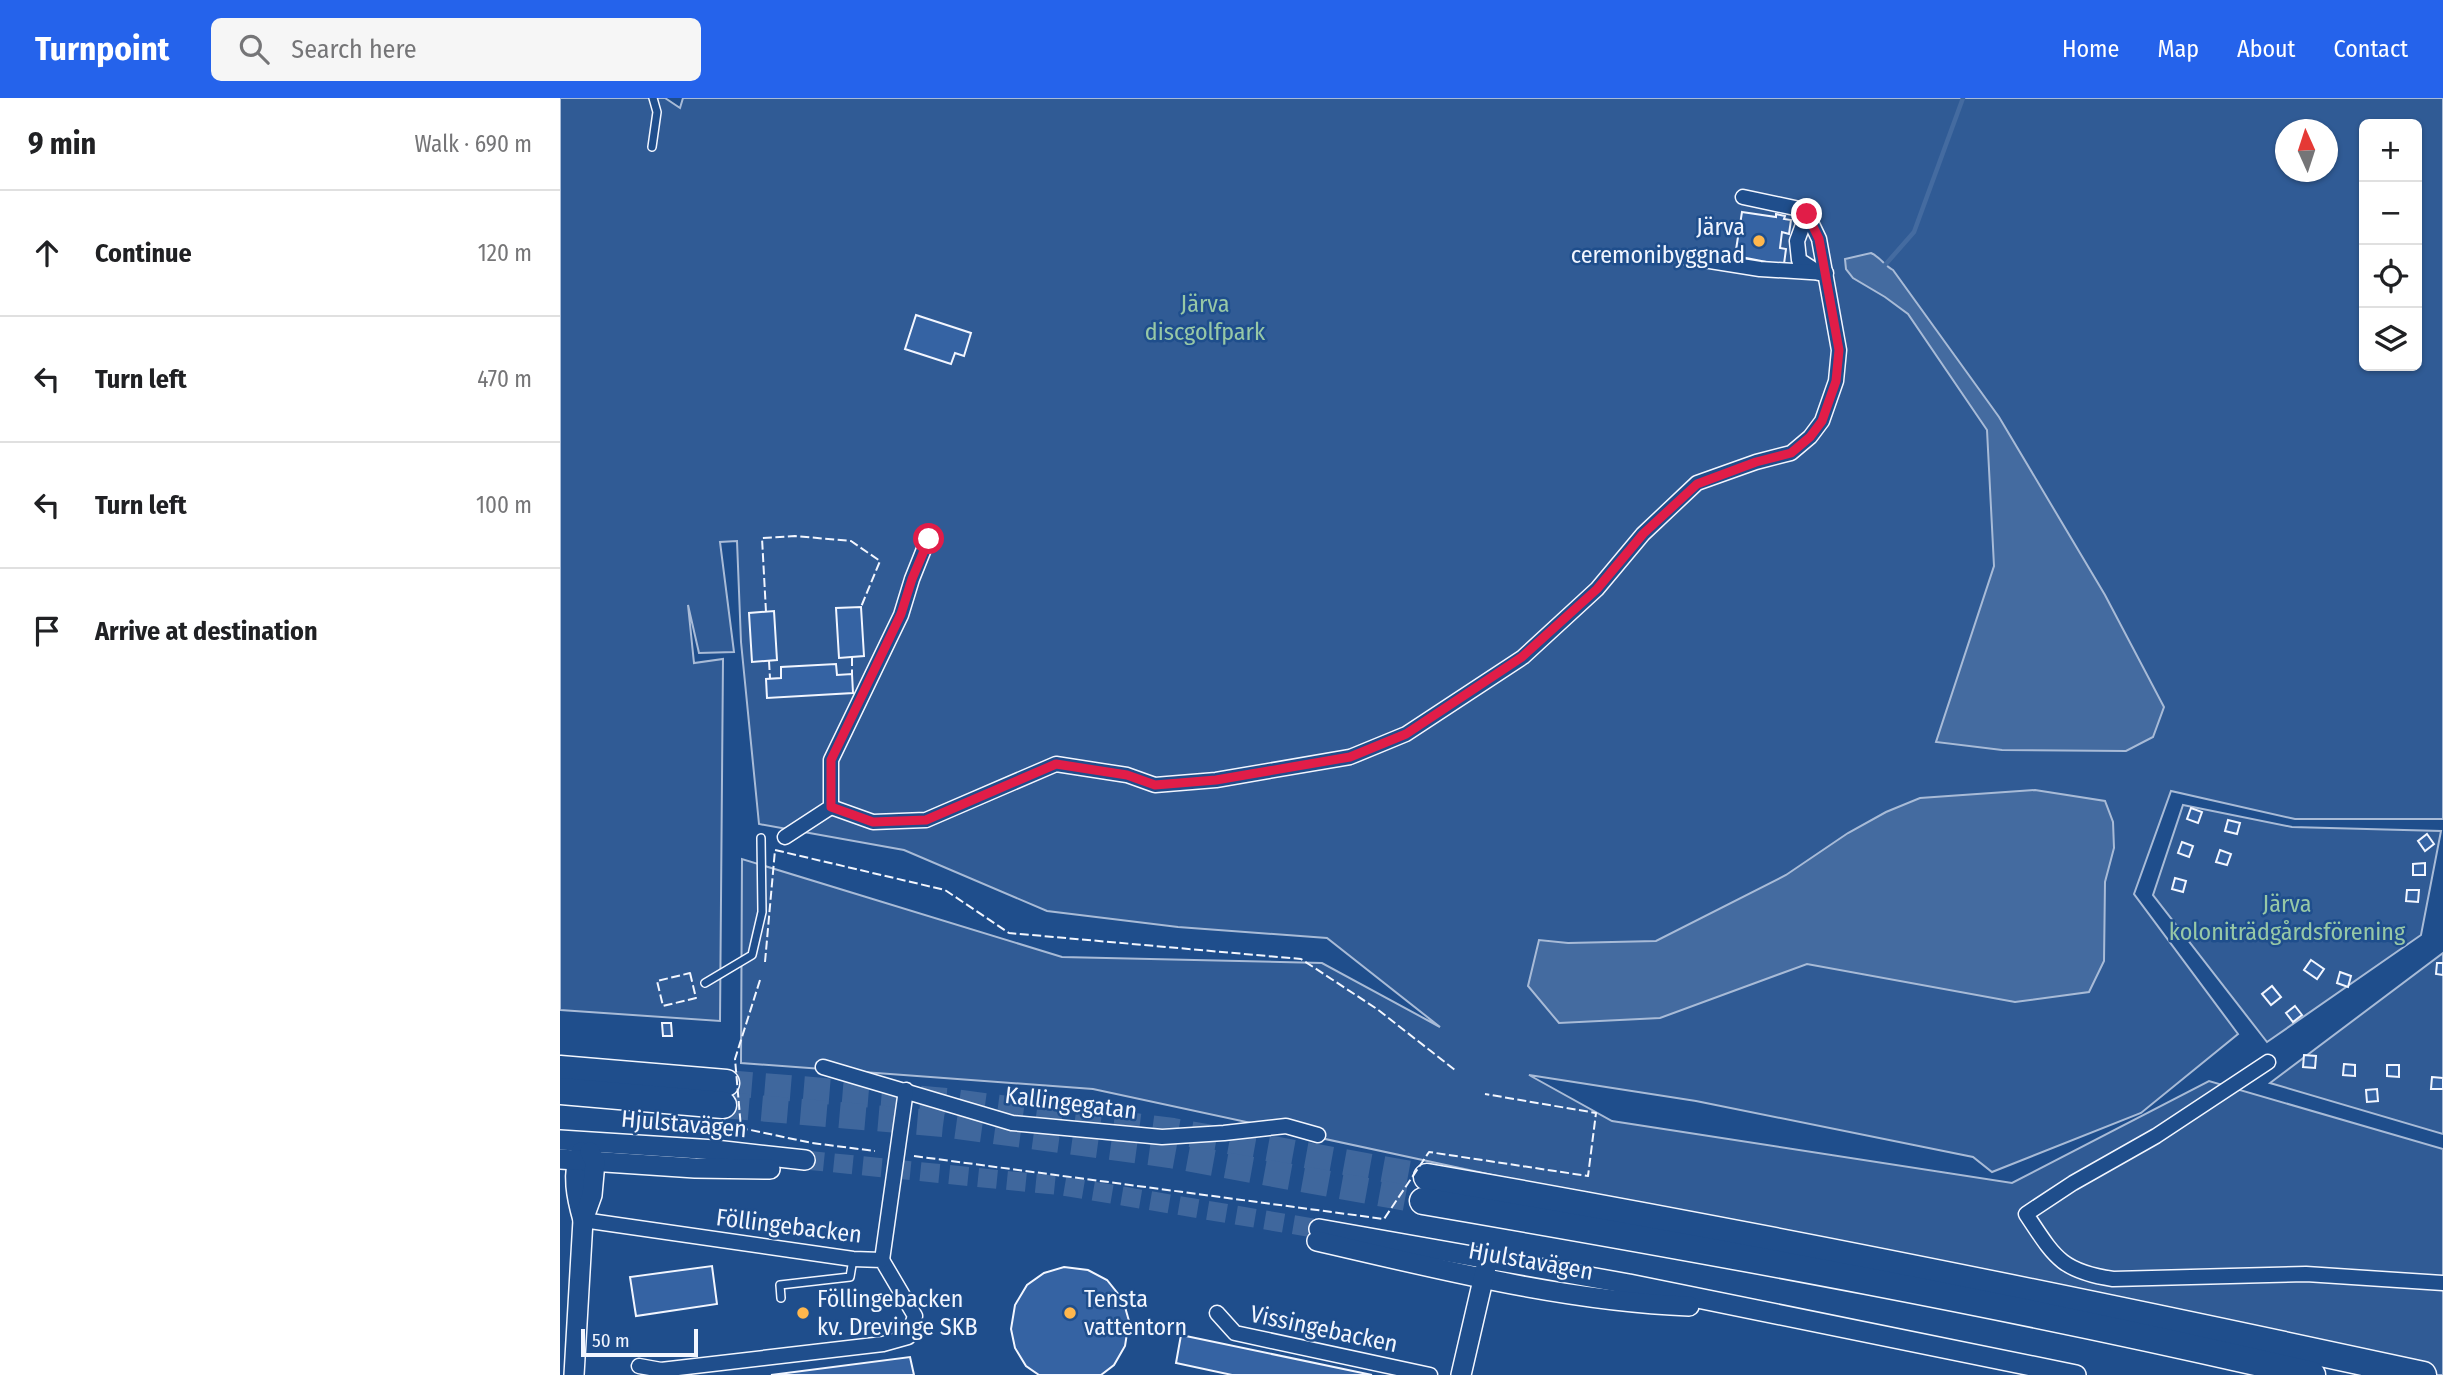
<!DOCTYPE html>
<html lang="en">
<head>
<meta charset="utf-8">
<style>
	body { margin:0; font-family:"Fira Sans Condensed",sans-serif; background:#f6f6f6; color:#202124 }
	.controls { position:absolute; right:21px; top:21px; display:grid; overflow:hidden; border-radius:10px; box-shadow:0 2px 5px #0004 }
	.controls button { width:63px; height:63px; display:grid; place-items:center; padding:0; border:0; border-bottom:2px solid #e0e0e0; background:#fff; color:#202124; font:35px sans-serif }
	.compass { position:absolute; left:1715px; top:21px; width:63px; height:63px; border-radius:50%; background:#fff; box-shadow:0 2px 5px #0004; rotate:357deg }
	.scale { position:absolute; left:21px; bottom:18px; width:117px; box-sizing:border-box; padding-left:7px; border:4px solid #f2f6ff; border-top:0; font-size:19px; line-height:24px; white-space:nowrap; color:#f2f6ff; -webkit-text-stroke:5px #1f4e8c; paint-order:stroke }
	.stop { position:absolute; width:21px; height:21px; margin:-16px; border:5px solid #e11d48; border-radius:50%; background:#fff }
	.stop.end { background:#e11d48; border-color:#fff; box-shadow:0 2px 7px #0008 }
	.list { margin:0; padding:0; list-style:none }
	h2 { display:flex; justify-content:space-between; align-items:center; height:91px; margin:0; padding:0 28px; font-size:30px }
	h2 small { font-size:23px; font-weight:400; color:#757577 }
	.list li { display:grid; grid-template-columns:46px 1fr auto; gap:21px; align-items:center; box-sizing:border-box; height:126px; padding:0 28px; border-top:2px solid #e0e0e0 }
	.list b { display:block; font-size:26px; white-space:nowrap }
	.list em { font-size:23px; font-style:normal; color:#757577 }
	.icon { flex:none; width:38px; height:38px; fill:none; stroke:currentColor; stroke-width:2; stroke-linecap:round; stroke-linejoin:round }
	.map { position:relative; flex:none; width:1883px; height:1277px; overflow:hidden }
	header { display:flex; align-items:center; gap:42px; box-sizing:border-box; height:98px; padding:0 35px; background:#2563eb; color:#fff }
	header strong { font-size:33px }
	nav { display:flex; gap:38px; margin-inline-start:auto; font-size:24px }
	.search { width:490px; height:63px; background:#f6f6f6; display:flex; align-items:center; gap:18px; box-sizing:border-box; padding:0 24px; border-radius:10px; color:#757577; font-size:26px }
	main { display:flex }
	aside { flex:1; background:#fff }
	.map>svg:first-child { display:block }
</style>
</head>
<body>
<header>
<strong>Turnpoint</strong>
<div class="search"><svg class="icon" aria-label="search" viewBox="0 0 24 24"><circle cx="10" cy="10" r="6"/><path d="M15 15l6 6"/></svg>Search here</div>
<nav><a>Home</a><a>Map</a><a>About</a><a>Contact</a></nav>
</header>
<main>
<aside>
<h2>9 min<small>Walk · 690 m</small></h2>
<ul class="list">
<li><svg class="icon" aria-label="ahead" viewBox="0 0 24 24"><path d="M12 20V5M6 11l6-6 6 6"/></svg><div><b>Continue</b></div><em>120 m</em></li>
<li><svg class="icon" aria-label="left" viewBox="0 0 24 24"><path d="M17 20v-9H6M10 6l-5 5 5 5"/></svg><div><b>Turn left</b></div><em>470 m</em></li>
<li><svg class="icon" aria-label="left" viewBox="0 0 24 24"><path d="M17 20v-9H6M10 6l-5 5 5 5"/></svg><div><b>Turn left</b></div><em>100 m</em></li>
<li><svg class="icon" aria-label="arrive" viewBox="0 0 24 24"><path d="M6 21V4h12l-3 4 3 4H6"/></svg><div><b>Arrive at destination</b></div></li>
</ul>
</aside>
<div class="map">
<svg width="1883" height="1277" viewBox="0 0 1883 1277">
	<rect width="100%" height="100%" fill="#1f4e8c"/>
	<!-- green -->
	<g fill="#305b95" stroke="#a8bbd7" stroke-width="2" fill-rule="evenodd">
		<path d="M0 0H105L120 10 123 0H1883V721H1735L1611 693 1574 796 1678 936 1581 1015 1432 1074 1413 1059 1136 1003 969 977 1052 1023 1452 1085 1649 983 1883 1051V1277H1839L1457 1190 533 991 181 965 182 761 502 859 762 865 880 929 767 840 618 829 487 813 344 752 199 726 181 544 177 443 160 444 174 554 139 555 128 507 134 565 163 561 160 923 0 912ZM1804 26H1857V268H1804ZM1726 32H1768V74H1726Z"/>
		<path d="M1623 707 1732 729 1881 733 1861 837 1707 944 1593 797Z"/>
		<path d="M1883 855V1036L1710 985Z"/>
	</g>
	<!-- water -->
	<g fill="#446ba0" stroke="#a8bbd7" stroke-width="2">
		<path d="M1311 155C1320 159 1324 167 1333 172L1439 319 1545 497 1604 609 1593 639 1566 653 1442 652 1376 644 1434 468 1427 332 1348 216 1325 199 1293 180 1286 171 1285 161Z"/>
		<path d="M1475 692 1545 703 1553 724 1554 750 1545 784 1544 863 1529 894 1455 904 1247 866 1100 920 999 925 968 888 979 842 1008 845 1096 843 1226 777 1288 735 1326 714 1360 700Z"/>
	</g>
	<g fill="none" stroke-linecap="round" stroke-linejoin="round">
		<!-- stream -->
		<path stroke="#446ba0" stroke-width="4.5" d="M1325 167 1354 134 1403 0"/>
	</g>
	<!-- building -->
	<g fill="#3563a3" stroke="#f2f6ff" stroke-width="2">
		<path d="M1182 114 1216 119V116L1225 118 1224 121 1231 122 1229 136 1222 134 1220 150 1226 151 1224 166 1212 167V165L1186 160V162L1175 158Z"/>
		<path d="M356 217 411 235 404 258 395 255 391 266 345 251Z"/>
		<path d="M301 509 304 558 279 560 276 510Z"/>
		<path d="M214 513 217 562 192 564 189 515Z"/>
		<path d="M276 566 277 577 292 576 293 595 207 600 206 581 221 580V569Z"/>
		<path d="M1631 710 1642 714 1638 725 1627 721Z"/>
		<path d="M1668 722 1680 725 1677 736 1665 733Z"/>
		<path d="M1867 736 1874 746 1865 753 1858 743Z"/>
		<path d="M1622 744 1633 748 1629 759 1618 755Z"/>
		<path d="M1660 752 1671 756 1667 767 1656 764Z"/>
		<path d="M1865 765V777H1853V766Z"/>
		<path d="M1615 780 1626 783 1623 794 1612 791Z"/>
		<path d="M1847 792H1859L1858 804 1846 803Z"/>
		<path d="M1751 862 1764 871 1757 881 1744 872Z"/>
		<path d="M1877 865H1883V877L1876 876Z"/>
		<path d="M1780 874 1791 878 1788 889 1777 885Z"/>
		<path d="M1712 888 1721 899 1711 907 1702 896Z"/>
		<path d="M1735 908 1742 917 1733 924 1726 915Z"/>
		<path d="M102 925H111L112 938H103Z"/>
		<path d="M1744 957 1756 958 1755 970 1743 969Z"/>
		<path d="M1784 966 1795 967V978L1783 977Z"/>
		<path d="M1827 967H1839V979L1827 978Z"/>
		<path d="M1872 979 1883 980V991H1871Z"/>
		<path d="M1817 991 1818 1003 1807 1004 1806 992Z"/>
		<path d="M152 1168 157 1206 76 1218 70 1179Z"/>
		<path d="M504 1169 528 1172 547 1182 563 1202 569 1223 565 1248 554 1267 541 1277H479L466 1268 455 1250 451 1231 455 1207 467 1187 484 1175Z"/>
		<path d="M621 1237 812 1277H672L616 1265Z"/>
		<path d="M350 1259 354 1277H211Z"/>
	</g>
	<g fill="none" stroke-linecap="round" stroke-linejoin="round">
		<!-- secondary-tunnel -->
		<path stroke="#3f679d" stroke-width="19" stroke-dasharray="19 10" stroke-linecap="butt" d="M245 1062 503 1088 759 1131"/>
		<!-- highway-tunnel -->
		<g stroke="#3f679d" stroke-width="26" stroke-dasharray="26 13" stroke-linecap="butt">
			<path d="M166 985 387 1003 613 1033 867 1079"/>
			<path d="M163 1007 383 1026 610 1057 863 1103"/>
		</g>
		<!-- lane casing -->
		<g stroke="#f2f6ff" stroke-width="10">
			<g id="lane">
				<path d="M92 49 97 14 93 0"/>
				<path d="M145 885 192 857 202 814 201 740"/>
				<path d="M221 1200 220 1187 290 1179 293 1161"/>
			</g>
		</g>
		<!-- street casing -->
		<g stroke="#f2f6ff" stroke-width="17">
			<g id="street">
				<path d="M1247 116 1237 143 1239 162 1259 175"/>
				<path d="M1125 159 1200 171 1266 175"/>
				<path d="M271 709 313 724 366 722 496 666 567 677 595 687 656 682 790 659 846 636 963 559 1037 491 1083 436 1137 385 1196 364 1231 355 1250 339 1262 323 1276 283 1279 252 1259 141 1247 116 1235 110 1183 99"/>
				<path d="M225 739 271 709V662L341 517 352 481 368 441"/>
				<path d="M1708 964 1596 1038 1513 1085 1466 1116C1494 1158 1500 1173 1553 1181L1746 1176 1883 1185"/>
				<path d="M263 969 452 1025 602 1039 664 1035 726 1028 758 1037"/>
				<path d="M23 1122 293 1161 322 1162 355 1218 348 1239 323 1246 101 1272 79 1268"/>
				<path d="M322 1162 346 992"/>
				<path d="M657 1215 675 1235 870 1277"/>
			</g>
		</g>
		<!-- secondary casing -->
		<g stroke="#f2f6ff" stroke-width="22">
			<g id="secondary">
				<path d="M0 1042 155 1052 245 1062"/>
				<path d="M21 1054C11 1075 17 1101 23 1122"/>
				<path d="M0 1061 135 1070 210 1071"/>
				<path d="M759 1131 1069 1186 1516 1277"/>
				<path d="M757 1143C879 1171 1004 1203 1129 1208"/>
				<path d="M14 1277 23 1122 32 1097 35 1064 30 1054"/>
				<path d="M901 1277 926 1169"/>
			</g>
		</g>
		<!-- highway casing -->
		<g stroke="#f2f6ff" stroke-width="29">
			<g id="highway">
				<path d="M0 971 166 985"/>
				<path d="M0 993 163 1007"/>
				<path d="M867 1079C1201 1137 1532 1205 1863 1277"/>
				<path d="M863 1103C1160 1154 1458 1208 1752 1277"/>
			</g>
		</g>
		<!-- lane -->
		<use href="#lane" stroke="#1f4e8c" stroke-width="7"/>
		<!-- street -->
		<use href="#street" stroke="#1f4e8c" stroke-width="14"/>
		<!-- secondary -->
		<use href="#secondary" stroke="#1f4e8c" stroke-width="19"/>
		<!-- highway -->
		<use href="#highway" stroke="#1f4e8c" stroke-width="26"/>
		<!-- fence -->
		<g stroke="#f2f6ff" stroke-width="2" stroke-dasharray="9 3.5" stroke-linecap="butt">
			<path d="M206 514 202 440 235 438 291 443 320 463 301 509"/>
			<path d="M292 559V576"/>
			<path d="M209 563 210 580"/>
			<path d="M205 864 215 752 385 792 449 835 741 861 817 911 895 972"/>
			<path d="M130 875 136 900 103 908 97 883Z"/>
			<path d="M200 882 175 961 181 1030 252 1045 315 1053"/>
			<path d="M354 1058 824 1121 869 1054 1028 1078 1036 1015 925 996"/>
		</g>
	</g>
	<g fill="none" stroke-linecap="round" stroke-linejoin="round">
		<!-- route -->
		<path stroke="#e11d48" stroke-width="9" d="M369 441 352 481 341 516 271 662V709L313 724 366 722 496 666 567 677 595 687 656 682 790 659 846 636 962 559 1037 491 1083 436 1137 386 1196 364 1231 355 1250 339 1262 323 1276 283 1279 252 1259 141 1247 116"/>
	</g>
	<!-- markers -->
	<g fill="#ffb74d" stroke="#1f4e8c" stroke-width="2.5">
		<circle cx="1199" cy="143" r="7"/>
		<circle cx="243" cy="1215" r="7"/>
		<circle cx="510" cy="1215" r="7"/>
	</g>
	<g text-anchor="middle" stroke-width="5" stroke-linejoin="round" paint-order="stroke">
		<!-- poi labels -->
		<g font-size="24" fill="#f2f6ff" stroke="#1f4e8c" text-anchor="start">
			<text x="1185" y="137" text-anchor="end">Järva<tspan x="1185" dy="28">ceremonibyggnad</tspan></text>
			<text x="257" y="1209">Föllingebacken<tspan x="257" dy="28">kv. Drevinge SKB</tspan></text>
			<text x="524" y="1209">Tensta<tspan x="524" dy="28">vattentorn</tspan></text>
		</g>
		<!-- park labels -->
		<g font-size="24" fill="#97c8a6" stroke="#1f4e8c">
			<text x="645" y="214">Järva<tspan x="645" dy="28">discgolfpark</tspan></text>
			<text x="1727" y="814">Järva<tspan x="1727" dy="28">koloniträdgårdsförening</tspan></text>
		</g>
		<!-- street labels -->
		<g font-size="24" fill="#f2f6ff" stroke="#1f4e8c">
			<text transform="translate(511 1005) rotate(7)" y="8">Kallingegatan</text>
			<text transform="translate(124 1026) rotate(5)" y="8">Hjulstavägen</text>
			<text transform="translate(229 1128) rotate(7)" y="8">Föllingebacken</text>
			<text transform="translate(971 1163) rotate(10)" y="8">Hjulstavägen</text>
			<text transform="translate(764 1231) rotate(12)" y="8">Vissingebacken</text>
		</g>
	</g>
</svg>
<div class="controls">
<button>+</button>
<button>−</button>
<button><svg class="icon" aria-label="locate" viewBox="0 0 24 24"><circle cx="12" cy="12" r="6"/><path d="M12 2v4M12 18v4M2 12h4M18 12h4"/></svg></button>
<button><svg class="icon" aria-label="layers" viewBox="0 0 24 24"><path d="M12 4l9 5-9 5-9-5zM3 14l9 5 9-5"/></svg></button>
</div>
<svg class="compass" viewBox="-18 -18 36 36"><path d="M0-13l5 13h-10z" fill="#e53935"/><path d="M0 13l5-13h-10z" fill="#757577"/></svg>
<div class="scale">50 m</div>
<div class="stop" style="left:369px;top:441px"></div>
<div class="stop end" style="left:1247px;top:116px"></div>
</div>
</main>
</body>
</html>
